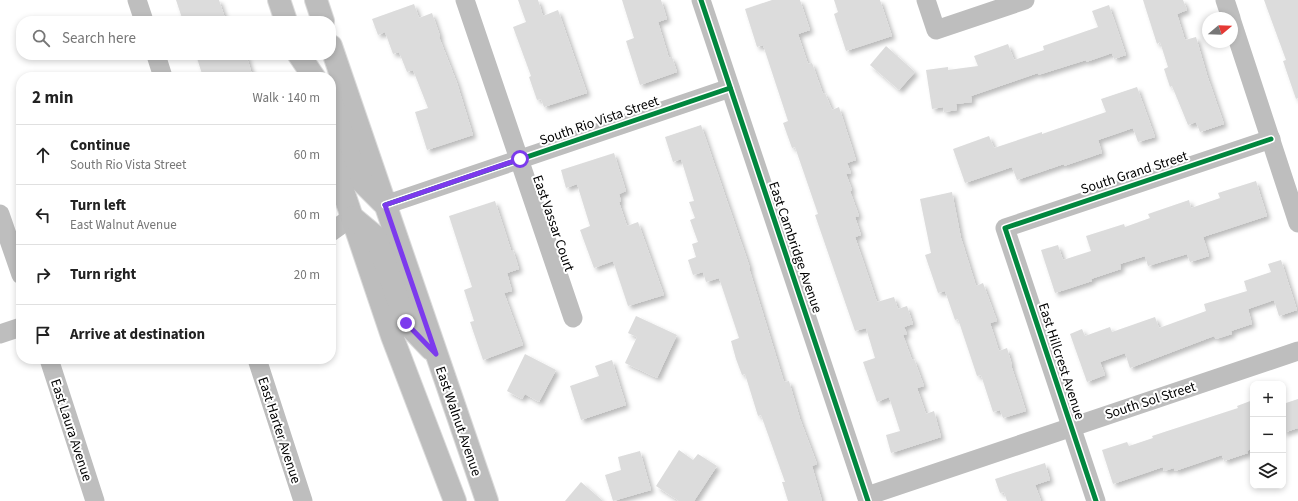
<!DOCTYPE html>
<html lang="en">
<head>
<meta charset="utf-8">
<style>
	body { margin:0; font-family:"Source Sans 3",sans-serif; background:#f6f6f6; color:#222 }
	.controls { position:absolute; right:12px; bottom:12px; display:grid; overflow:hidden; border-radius:8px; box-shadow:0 2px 6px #0003 }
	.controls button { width:36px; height:36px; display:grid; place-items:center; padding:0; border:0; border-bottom:1px solid #e0e0e0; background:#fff; color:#222; font:20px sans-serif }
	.compass { position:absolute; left:1202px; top:12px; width:36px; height:36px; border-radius:50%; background:#fff; box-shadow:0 2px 6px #0003; rotate:71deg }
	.stop { position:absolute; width:12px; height:12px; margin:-9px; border:3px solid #7c3aed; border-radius:50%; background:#fff }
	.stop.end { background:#7c3aed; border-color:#fff; box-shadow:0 1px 4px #0008 }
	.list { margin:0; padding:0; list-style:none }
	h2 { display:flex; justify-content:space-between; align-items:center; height:52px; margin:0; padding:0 16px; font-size:17px }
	h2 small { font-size:13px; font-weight:400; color:#767676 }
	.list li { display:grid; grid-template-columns:26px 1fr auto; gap:12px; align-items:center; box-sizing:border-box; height:60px; padding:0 16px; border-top:1px solid #e0e0e0 }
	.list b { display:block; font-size:15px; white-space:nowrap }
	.list p { margin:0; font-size:13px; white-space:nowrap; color:#767676 }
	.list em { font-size:13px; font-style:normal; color:#767676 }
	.icon { flex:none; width:22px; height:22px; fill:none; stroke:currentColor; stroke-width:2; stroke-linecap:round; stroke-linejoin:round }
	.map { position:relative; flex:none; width:1298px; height:501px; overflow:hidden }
	.search { position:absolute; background:#fff; box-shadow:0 2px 6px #0003; left:16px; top:16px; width:320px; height:44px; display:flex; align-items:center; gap:10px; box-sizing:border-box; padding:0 14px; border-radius:16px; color:#767676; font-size:15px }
	.panel { position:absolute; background:#fff; box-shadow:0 2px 6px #0003; left:16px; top:72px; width:320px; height:292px; border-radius:16px }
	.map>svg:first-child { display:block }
</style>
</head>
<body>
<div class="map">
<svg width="1298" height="501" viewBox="0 0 1298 501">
	<defs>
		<filter id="shadow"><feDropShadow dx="3.5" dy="3.5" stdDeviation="2" flood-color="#0004"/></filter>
	</defs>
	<rect width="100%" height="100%" fill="#fff"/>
	<!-- building -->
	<g fill="#dcdcdc" filter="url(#shadow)">
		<path d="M176 0H219L226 21H183Z"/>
		<path d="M518 0H538L543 16 558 10 587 93 544 107 541 99 537 100 529 77 531 76 513 27 526 22Z"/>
		<path d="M622 0H661L667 19 658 22 669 58 672 57 677 72 640 85 626 41 634 38Z"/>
		<path d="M772 0H800L810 30 798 34 808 64 812 63 823 94 825 93 832 110 839 107 856 160 847 163 851 173 846 174 852 190 850 191 859 216 855 217 861 235 855 237 877 302 894 297 898 309 907 306 913 324 904 327 907 334 903 335 912 360 914 359 924 386 917 388 926 414 934 411 941 437 891 453 886 435 900 431 889 397 877 402 863 362 875 358 866 328 855 331 815 215 818 214 795 147 792 148 783 123 788 121 763 45 757 47 745 9Z"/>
		<path d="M834 0H880L892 36 846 51 834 14 838 12Z"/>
		<path d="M1143 0H1183L1187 10 1177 14 1185 40 1196 37 1207 75 1224 124 1200 132 1196 122 1188 125 1172 86 1170 87 1164 69 1168 67 1160 42 1157 44Z"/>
		<path d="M1264 0H1298V98L1296 99 1283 61 1286 60Z"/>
		<path d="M414 4 419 18 432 13 440 36 439 37 457 83 473 135 427 150 415 112 428 108 413 70 407 72 399 52 393 54 385 32 378 35 372 19Z"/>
		<path d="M1109 5 1126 55 1114 59 1112 53 1086 62V60L1038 75V73L971 96 972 102 956 104 957 110 944 112 943 107 932 109 926 70 948 67V70L978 66 974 56 1008 44 1014 60 1044 50 1043 46 1098 27 1092 11Z"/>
		<path d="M886 46 915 72 899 90 870 65Z"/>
		<path d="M196 55H246L253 77H203Z"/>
		<path d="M1137 87 1155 137 1138 142 1133 128 1098 140 1102 153 1064 166V164L1017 180 1012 167 965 183 953 149 989 136 994 148 1042 132V134L1106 112 1101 99Z"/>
		<path d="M701 125 750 268H749L784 382 789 381 800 419 817 464 812 466 822 501H788L782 482H785L761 415 758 416 745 374 742 375 736 359 731 341 739 338 719 278 706 282 703 272 693 275 688 260 696 257 692 244 698 242 690 220 695 218 689 202 694 201 681 159 673 162 665 137Z"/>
		<path d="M614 153 626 191 619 194 621 201 619 202 627 226 638 222 664 295 628 306 613 261 594 268 580 230 590 226 577 184 566 188 561 170Z"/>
		<path d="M1256 181 1267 216 1203 237 1209 256 1190 262 1187 254 1148 266 1145 256 1120 264 1121 269 1091 279 1092 281 1055 293 1041 250 1058 245 1063 260 1091 251 1086 236 1124 224 1125 227 1150 218 1148 214 1189 200 1191 208 1220 198 1218 193Z"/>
		<path d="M952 192 961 238 976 286 983 283 997 321 990 323 999 351 1007 348 1012 365H1011L1026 411 1003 418 1000 410 993 412 981 375 977 376 958 319 955 320 945 291 938 293 925 255 931 253 920 199Z"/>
		<path d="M495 201 511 250H513L519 269 507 273 512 291 504 293 523 345 483 360 470 322 474 321 464 290 472 287 449 216Z"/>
		<path d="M1281 260 1297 310 1279 316 1274 300 1248 309 1252 324 1231 331 1232 334 1216 339 1214 336 1130 368 1125 353 1100 362 1105 375 1087 382 1070 334 1082 329 1085 336 1110 327 1112 332 1155 317 1159 328 1206 311 1204 304 1247 291 1244 281 1271 272 1268 264Z"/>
		<path d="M636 316 677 335 657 378 625 363 637 337 628 333Z"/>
		<path d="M525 354 556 370 539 402 525 394 522 399 507 391Z"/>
		<path d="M612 360 626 405 581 420 570 386 599 376 595 366Z"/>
		<path d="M1298 399V428L1283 433V404Z"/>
		<path d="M1253 400V448L1247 451 1248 453 1224 461 1222 455 1175 471 1174 468 1164 471 1163 467 1113 484 1102 450 1127 442 1129 446 1153 438 1152 436 1238 408 1237 406Z"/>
		<path d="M679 450 693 460 698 454 717 466 694 501H679L656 486Z"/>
		<path d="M640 451 651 490 613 501 605 475 621 470 618 457Z"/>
		<path d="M1045 463 1050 480 1035 485 1041 501H1007L1004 492 1000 493 995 479Z"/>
		<path d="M581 482 603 501H565Z"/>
	</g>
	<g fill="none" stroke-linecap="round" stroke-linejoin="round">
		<!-- major casing -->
		<g stroke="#dbdbdb" stroke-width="24">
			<g id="major">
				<path d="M279 0 286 21"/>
				<path d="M316 0 323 21"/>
				<path d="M331 46 487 501"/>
				<path d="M299 55 314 77"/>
				<path d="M331 100 356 176 382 202"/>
				<path d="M331 155 392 336 455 501"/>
				<path d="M352 217 376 237 406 323 431 349"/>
			</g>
		</g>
		<!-- minor -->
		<g stroke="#bebebe" stroke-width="19">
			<path d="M137 0 144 21"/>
			<path d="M465 0 573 318"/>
			<path d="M701 0 868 501"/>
			<path d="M926 0 936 30 1025 0"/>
			<path d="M1225 0 1231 18"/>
			<path d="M1232 22 1298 223"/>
			<path d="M156 55 163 77"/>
			<path d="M385 205 730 88"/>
			<path d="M0 214 21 275"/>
			<path d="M331 232 352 217"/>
			<path d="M0 334 21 327"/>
			<path d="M49 359 95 501"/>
			<path d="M257 359 303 501"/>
			<path d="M867 496 1298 351"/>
			<path d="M1096 501 1005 228 1271 139"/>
		</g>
		<!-- major -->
		<use href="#major" stroke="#bdbdbd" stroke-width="22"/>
		<!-- cycleway casing -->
		<g stroke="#fff" stroke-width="8">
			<g id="cycleway">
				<path d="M701 0 868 501"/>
				<path d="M385 205 730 88"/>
				<path d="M1096 501 1005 228 1271 139"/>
			</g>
		</g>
		<!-- cycleway -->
		<use href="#cycleway" stroke="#00873e" stroke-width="5"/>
	</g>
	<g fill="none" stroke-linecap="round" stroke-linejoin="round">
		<!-- route -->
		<path stroke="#7c3aed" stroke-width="5" d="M406 323 436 354 385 205 520 159"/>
	</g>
	<g text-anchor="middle" stroke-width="4" stroke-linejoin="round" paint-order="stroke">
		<!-- street labels -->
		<g font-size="14" fill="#000" stroke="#fff">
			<text transform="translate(599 120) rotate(-19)" y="5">South Rio Vista Street</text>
			<text transform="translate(1134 172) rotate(-18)" y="5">South Grand Street</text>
			<text transform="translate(554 223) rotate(71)" y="5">East Vassar Court</text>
			<text transform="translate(796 247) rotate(71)" y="5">East Cambridge Avenue</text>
			<text transform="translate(1062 361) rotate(72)" y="5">East Hillcrest Avenue</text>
			<text transform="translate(1150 400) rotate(-18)" y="5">South Sol Street</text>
			<text transform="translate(459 421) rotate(71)" y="5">East Walnut Avenue</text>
			<text transform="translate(72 430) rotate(72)" y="5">East Laura Avenue</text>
			<text transform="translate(280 430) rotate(72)" y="5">East Harter Avenue</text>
		</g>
	</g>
</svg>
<div class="controls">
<button>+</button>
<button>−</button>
<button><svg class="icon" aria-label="layers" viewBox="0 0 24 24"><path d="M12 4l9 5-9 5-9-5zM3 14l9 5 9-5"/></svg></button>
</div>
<svg class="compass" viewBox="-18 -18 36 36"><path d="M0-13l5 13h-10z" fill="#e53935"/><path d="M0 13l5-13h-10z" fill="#767676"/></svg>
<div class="stop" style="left:520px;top:159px"></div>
<div class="stop end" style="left:406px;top:323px"></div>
<div class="search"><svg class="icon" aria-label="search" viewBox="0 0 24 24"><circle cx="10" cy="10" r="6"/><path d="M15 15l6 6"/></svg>Search here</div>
<section class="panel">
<h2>2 min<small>Walk · 140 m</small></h2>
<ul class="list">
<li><svg class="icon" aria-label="ahead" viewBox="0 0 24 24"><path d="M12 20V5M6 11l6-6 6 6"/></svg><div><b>Continue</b><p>South Rio Vista Street</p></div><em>60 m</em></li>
<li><svg class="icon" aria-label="left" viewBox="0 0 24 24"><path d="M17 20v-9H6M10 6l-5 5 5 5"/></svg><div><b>Turn left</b><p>East Walnut Avenue</p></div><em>60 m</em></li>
<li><svg class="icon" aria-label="right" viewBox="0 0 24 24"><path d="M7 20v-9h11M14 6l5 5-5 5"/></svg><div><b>Turn right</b></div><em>20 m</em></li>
<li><svg class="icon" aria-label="arrive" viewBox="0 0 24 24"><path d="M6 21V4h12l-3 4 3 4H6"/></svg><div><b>Arrive at destination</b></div></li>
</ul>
</section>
</div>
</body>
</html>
